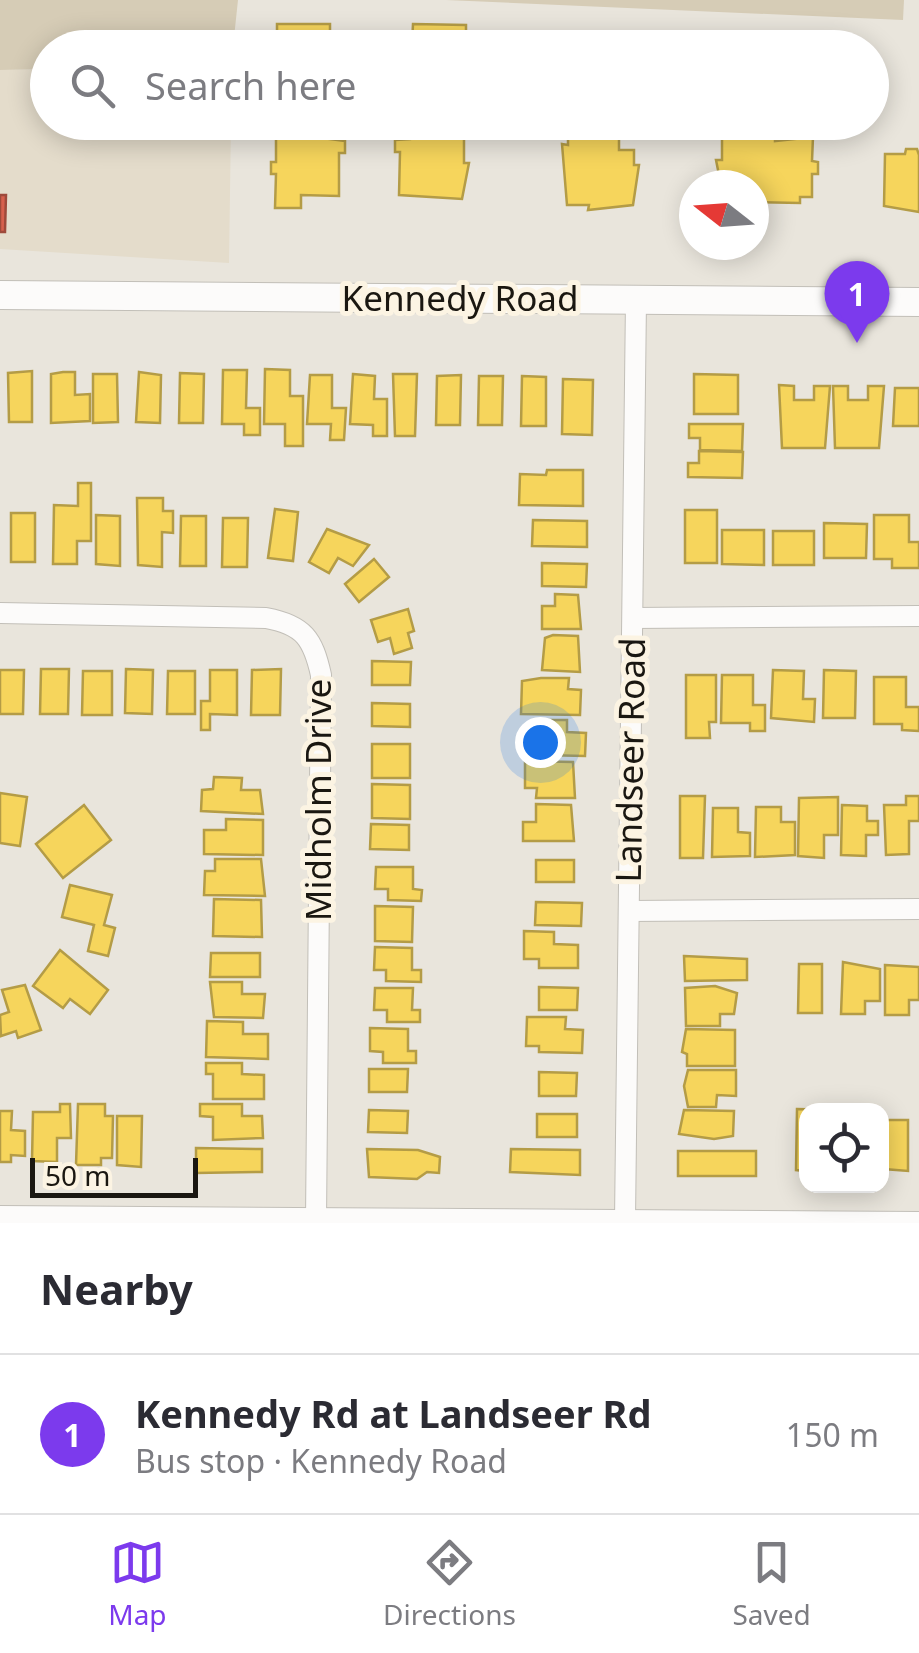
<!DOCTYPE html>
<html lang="en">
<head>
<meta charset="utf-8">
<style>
	body { margin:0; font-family:"Noto Sans",sans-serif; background:#f7f7f7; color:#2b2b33 }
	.controls { position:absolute; right:30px; bottom:30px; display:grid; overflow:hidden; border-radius:20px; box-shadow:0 5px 25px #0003 }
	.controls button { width:90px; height:90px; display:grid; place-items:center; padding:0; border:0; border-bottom:2px solid #e1e1e2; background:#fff; color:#2b2b33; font:50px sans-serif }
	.compass { position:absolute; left:679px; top:170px; width:90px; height:90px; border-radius:50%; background:#fff; box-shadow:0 5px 25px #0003; rotate:287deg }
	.scale { position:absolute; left:30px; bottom:25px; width:168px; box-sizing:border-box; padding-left:10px; border:5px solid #1a1711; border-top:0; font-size:28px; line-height:35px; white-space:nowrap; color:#1a1711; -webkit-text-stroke:8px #fcf4e3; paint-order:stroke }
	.you { position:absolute; left:540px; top:742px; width:35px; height:35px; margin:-25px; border:8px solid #fff; border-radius:50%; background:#1a73e8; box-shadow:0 0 0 15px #1a73e833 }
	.badge { display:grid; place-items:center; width:65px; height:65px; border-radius:50%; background:#7c3aed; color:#fff; font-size:32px; font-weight:700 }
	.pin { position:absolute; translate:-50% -82px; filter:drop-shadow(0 2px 5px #0008) }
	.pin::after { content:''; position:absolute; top:52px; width:35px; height:30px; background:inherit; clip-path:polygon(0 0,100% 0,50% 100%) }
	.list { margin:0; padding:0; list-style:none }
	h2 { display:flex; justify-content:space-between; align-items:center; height:130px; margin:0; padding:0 40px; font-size:42px }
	h2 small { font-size:32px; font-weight:400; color:#7c7c81 }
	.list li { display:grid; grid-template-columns:65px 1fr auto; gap:30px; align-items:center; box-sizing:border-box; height:160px; padding:0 40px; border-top:2px solid #e1e1e2 }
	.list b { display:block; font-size:38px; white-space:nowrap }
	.list p { margin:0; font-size:32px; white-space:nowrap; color:#7c7c81 }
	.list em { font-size:32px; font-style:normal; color:#7c7c81 }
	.icon { flex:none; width:55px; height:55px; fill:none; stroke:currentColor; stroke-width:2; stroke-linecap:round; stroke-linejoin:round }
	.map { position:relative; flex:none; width:919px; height:1223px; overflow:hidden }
	.search { position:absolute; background:#fff; box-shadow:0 5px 25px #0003; left:30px; right:30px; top:30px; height:110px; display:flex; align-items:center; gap:25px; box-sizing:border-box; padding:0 35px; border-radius:55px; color:#7c7c81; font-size:38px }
	.sheet { height:290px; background:#fff }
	nav { display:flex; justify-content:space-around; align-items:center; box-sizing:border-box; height:140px; border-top:2px solid #e1e1e2; background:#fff; font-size:28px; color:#7c7c81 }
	nav a { display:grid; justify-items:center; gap:5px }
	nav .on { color:#7c3aed }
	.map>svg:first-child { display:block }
</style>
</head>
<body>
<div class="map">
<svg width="919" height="1223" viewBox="0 0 919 1223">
	<rect width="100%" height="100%" fill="#e9e5dc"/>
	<!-- built -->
	<path fill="#e4dccb" d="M47 69 48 122 231 123 229 263 0 249V70Z"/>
	<!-- green -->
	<g fill="#d6ccb6">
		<path d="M0 0H238L233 47 48 48 47 69 0 70Z"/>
		<path d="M446 0H904L903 20Z"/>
	</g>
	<!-- homes -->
	<g fill="#f6d55c" stroke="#b49c46" stroke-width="2.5">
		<path d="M277 24H330V44L335 48H272L277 43Z"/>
		<path d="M413 24 466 25V44L471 48H407L412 44Z"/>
		<path d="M723 44 781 45V48H723Z"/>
		<path d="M271 122H329V139L345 141V153H339V196L301 195V208H275L276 174H271V162H276V131H271Z"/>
		<path d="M411 122H470V133H464V163H469L462 199 399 195 400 152H395V140L410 139Z"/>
		<path d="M568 122H619V150H634V165H639L633 205 588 210 589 205H567L562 144 568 145Z"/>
		<path d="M722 122H775V141L813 137 812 161 818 162V174H812V197H800V203L756 202 754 185H721L716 160H722Z"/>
		<path d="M906 149H917L919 155V212L884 206 885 154H905Z"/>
		<path d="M265 369 290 370V396H303V446H285V424H264Z"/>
		<path d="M223 370H247L246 408H260V435H244V424H222Z"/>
		<path d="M32 371V422H9L8 373Z"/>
		<path d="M63 372H75V395L90 394V421L51 423V374Z"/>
		<path d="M139 372 161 375 160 423 136 422Z"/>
		<path d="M180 373 204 374 203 423H179Z"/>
		<path d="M93 374H117L118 422 93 423Z"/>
		<path d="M353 374 375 376 374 399H387V436H373V425L350 424Z"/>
		<path d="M393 374H417L415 436H395Z"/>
		<path d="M694 374 738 375V414H694Z"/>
		<path d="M310 375H332V408H346L344 440H330L331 424H307Z"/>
		<path d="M461 375 460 425H436L437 376Z"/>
		<path d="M479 376H503L502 425H478Z"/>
		<path d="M522 376 546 377V426H521Z"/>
		<path d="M563 379 593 380 592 435 562 434Z"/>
		<path d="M779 385 794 386V400H814V386H830L825 448H782Z"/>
		<path d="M833 386H848V400H868V386H884L879 448H835Z"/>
		<path d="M895 388H919V426H893Z"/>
		<path d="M689 424H743L742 451 700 450V438H689Z"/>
		<path d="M699 451 743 452 742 478 688 477V463H699Z"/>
		<path d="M547 470H583V506L519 505 520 474 546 475Z"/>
		<path d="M78 483H91V541H77V564H53L54 505 78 506Z"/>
		<path d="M137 498H163V511H173V533L162 532V567L138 565Z"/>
		<path d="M275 509 298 512 293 561 268 558Z"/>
		<rect x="685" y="510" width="32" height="53"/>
		<rect x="11" y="513" width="24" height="49"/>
		<path d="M96 515 120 516V566L96 564Z"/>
		<path d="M874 515H909V542H919V568H892V559H874Z"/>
		<path d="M181 516H206V566H180Z"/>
		<path d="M223 518H248L247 567H222Z"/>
		<path d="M533 520 587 521V547L532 546Z"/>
		<path d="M824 523 867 524 866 558H824Z"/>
		<path d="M327 529 369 545 353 566 338 558 329 573 309 562Z"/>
		<path d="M722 530H764V565L722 564Z"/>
		<rect x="773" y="531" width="41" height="34"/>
		<path d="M374 559 389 577 359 602 345 584Z"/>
		<path d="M542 563 587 564 586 587 542 586Z"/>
		<path d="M555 594 578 595 581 629H542V606H555Z"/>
		<path d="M408 609 414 631 408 633 412 648 394 654 390 638 378 642 371 620Z"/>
		<path d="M553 635 578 636 580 672 542 670 545 638Z"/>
		<path d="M372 661 411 662 410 685H372Z"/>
		<path d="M41 669H69L68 714H40Z"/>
		<path d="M126 669 153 670 152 714 125 713Z"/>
		<path d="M281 669 280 715H251L252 670Z"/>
		<path d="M0 670H24L23 714H0Z"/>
		<path d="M210 670H237V715L210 714V730H201V701H210Z"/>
		<path d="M773 670 804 671 803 699H815L814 722 771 718Z"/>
		<path d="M824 670 856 671 855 718H823Z"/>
		<path d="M83 671H112V715H82Z"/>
		<path d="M168 671H195V714H167Z"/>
		<path d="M686 675H716V722H709L710 738H686Z"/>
		<path d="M722 675H753V705H765V731H750V723H721Z"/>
		<path d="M874 677H906V707H919V731L902 730V724H874Z"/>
		<path d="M541 678H569L568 689 581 690 580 715 521 714 522 681Z"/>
		<path d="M372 703 410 704V727L372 726Z"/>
		<path d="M542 720H567V732L586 733 585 756 541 755Z"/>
		<rect x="372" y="744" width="38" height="34"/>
		<path d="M525 761 573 762 575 798H536L537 788H525Z"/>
		<path d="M214 777 242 778 241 790H260L263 814 201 811 202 790 213 789Z"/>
		<path d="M372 784 410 785V819L372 818Z"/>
		<path d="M0 793 27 797 20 846 0 843Z"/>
		<path d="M680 796H705L703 858H680Z"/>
		<path d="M906 796H919V821H909V854L886 855 884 805H906Z"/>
		<path d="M838 797V835H824V858L798 856 799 798Z"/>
		<path d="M536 804 571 805 574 841H523V822H536Z"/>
		<path d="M84 805 111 840 63 878 36 844Z"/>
		<path d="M842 805 867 806V821H878V835H866V856L841 855Z"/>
		<path d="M756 807H781V822H795V855L755 857Z"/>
		<path d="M713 808H738V832L750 833V856L712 857Z"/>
		<path d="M226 819 263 820V855L204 854V830H226Z"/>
		<path d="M371 824 409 825V850L370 849Z"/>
		<path d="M215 859H261L265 896 204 895 205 871H215Z"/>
		<rect x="536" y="860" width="38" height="22"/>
		<path d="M376 867H413V889L422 890 421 901 388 900V889H375Z"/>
		<path d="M70 885 112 895 104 925 115 928 108 956 88 951 94 925 62 917Z"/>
		<path d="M214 899 261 900 262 937 213 936Z"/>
		<path d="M536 902 582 903 581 926 535 925Z"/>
		<path d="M375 906 413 907 412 942 375 941Z"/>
		<path d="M524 931 554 932V944L578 945V968H539V959H524Z"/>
		<path d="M375 947 412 948V970H421V982L386 981V970H374Z"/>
		<path d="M60 950 108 990 90 1014 70 999 63 1008 33 986Z"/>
		<path d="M211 953H260V977H210Z"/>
		<path d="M684 956 747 959V980L685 981Z"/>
		<path d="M843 962 880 969V1001H865V1014H841Z"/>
		<path d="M799 964H822V1013H798Z"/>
		<path d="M885 965 919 967V1000H909V1015H885Z"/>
		<path d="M210 982H242V994H265L263 1018 214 1017Z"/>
		<path d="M25 985 41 1030 18 1038 16 1031 1 1036 0 1015 9 1012 2 990Z"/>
		<path d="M715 986 737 993 734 1014H720V1026H686L685 988Z"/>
		<path d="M539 987 578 988 577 1010H539Z"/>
		<path d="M375 988H413L412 1010H420V1022H387V1010H374Z"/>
		<path d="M527 1017H566L565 1029 583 1030 582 1053 539 1052V1046H526Z"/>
		<path d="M207 1021 243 1022V1034H268V1059L206 1057Z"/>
		<path d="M370 1028 408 1029V1051H416V1063H383V1052L370 1051Z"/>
		<path d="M686 1029 735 1030V1066H687V1054L682 1052Z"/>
		<path d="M206 1063H242V1074L264 1075V1099H213V1074H206Z"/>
		<path d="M369 1069H408L407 1092H369Z"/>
		<path d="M688 1070H736V1096L717 1095 716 1107H688L684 1086Z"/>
		<path d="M539 1072 577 1073 576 1096H539Z"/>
		<path d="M60 1104H70L71 1138H57V1162L32 1161 33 1112H60Z"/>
		<path d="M78 1104H105V1116H113L112 1158H101V1165H76Z"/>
		<path d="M200 1104H242V1116H262L263 1138 213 1140V1117L200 1116Z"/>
		<path d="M797 1109 837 1110H806V1171L796 1170Z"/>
		<path d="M369 1110 408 1111 407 1133 368 1132Z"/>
		<path d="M684 1110 734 1111 733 1136 714 1139 679 1134Z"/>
		<path d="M0 1111H12L11 1130 25 1131V1156L11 1155V1162H0Z"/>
		<rect x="537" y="1114" width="40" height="23"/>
		<path d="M117 1116H142L141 1167 117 1165Z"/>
		<path d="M884 1120H908V1171L884 1169Z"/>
		<path d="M196 1148 262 1149V1172L196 1173Z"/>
		<path d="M367 1149 418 1150 440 1157 439 1173 427 1172 417 1179 369 1177Z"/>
		<path d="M511 1149 580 1150V1175L510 1172Z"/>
		<rect x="678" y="1151" width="78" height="25"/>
	</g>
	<!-- shops -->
	<path fill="#d6604d" stroke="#9e4a3b" stroke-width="2.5" d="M0 195H6L5 232H0Z"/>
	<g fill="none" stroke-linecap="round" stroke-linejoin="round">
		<!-- street casing -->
		<g stroke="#c2bfb8" stroke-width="22">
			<g id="street">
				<path d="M0 613 266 618C304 625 313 639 321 675L316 1220"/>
				<path d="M633 618 919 616"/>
				<path d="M629 911 919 909"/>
				<path d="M0 1216 919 1222"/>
				<path d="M625 1220 636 300"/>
			</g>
		</g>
		<!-- secondary casing -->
		<g stroke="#c2bfb8" stroke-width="30">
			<path id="secondary" d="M0 295 919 302"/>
		</g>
		<!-- street -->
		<use href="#street" stroke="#fcfbfa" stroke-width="20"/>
		<!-- secondary -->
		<use href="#secondary" stroke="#fcfbfa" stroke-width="28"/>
	</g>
	<g text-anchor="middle" stroke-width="10" stroke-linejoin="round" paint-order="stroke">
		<!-- street labels -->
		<g font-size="35" fill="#1a1711" stroke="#fcf4e3">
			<text x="460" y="311">Kennedy Road</text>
			<text transform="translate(631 760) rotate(-89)" y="12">Landseer Road</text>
			<text transform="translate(319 800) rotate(-90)" y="12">Midholm Drive</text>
		</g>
	</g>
</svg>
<div class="controls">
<button><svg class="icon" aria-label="locate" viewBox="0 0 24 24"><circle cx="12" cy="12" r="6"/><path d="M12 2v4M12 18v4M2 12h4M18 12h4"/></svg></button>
</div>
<svg class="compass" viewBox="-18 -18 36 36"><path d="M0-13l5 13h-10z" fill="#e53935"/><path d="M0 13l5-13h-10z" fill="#7c7c81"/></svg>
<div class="scale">50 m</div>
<div class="you"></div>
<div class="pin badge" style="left:857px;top:343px">1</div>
<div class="search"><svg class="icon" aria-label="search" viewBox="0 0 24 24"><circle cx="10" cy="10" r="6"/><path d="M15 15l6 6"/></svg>Search here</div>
</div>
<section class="sheet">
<h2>Nearby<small></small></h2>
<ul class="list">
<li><span class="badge">1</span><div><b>Kennedy Rd at Landseer Rd</b><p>Bus stop · Kennedy Road</p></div><em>150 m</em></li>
</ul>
</section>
<nav>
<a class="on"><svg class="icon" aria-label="map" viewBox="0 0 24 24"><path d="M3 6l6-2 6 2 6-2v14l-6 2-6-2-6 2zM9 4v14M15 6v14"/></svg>Map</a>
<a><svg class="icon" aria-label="directions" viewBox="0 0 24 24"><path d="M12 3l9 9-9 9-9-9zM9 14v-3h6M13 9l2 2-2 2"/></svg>Directions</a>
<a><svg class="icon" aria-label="saved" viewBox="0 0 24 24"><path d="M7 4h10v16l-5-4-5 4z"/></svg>Saved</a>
</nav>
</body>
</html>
